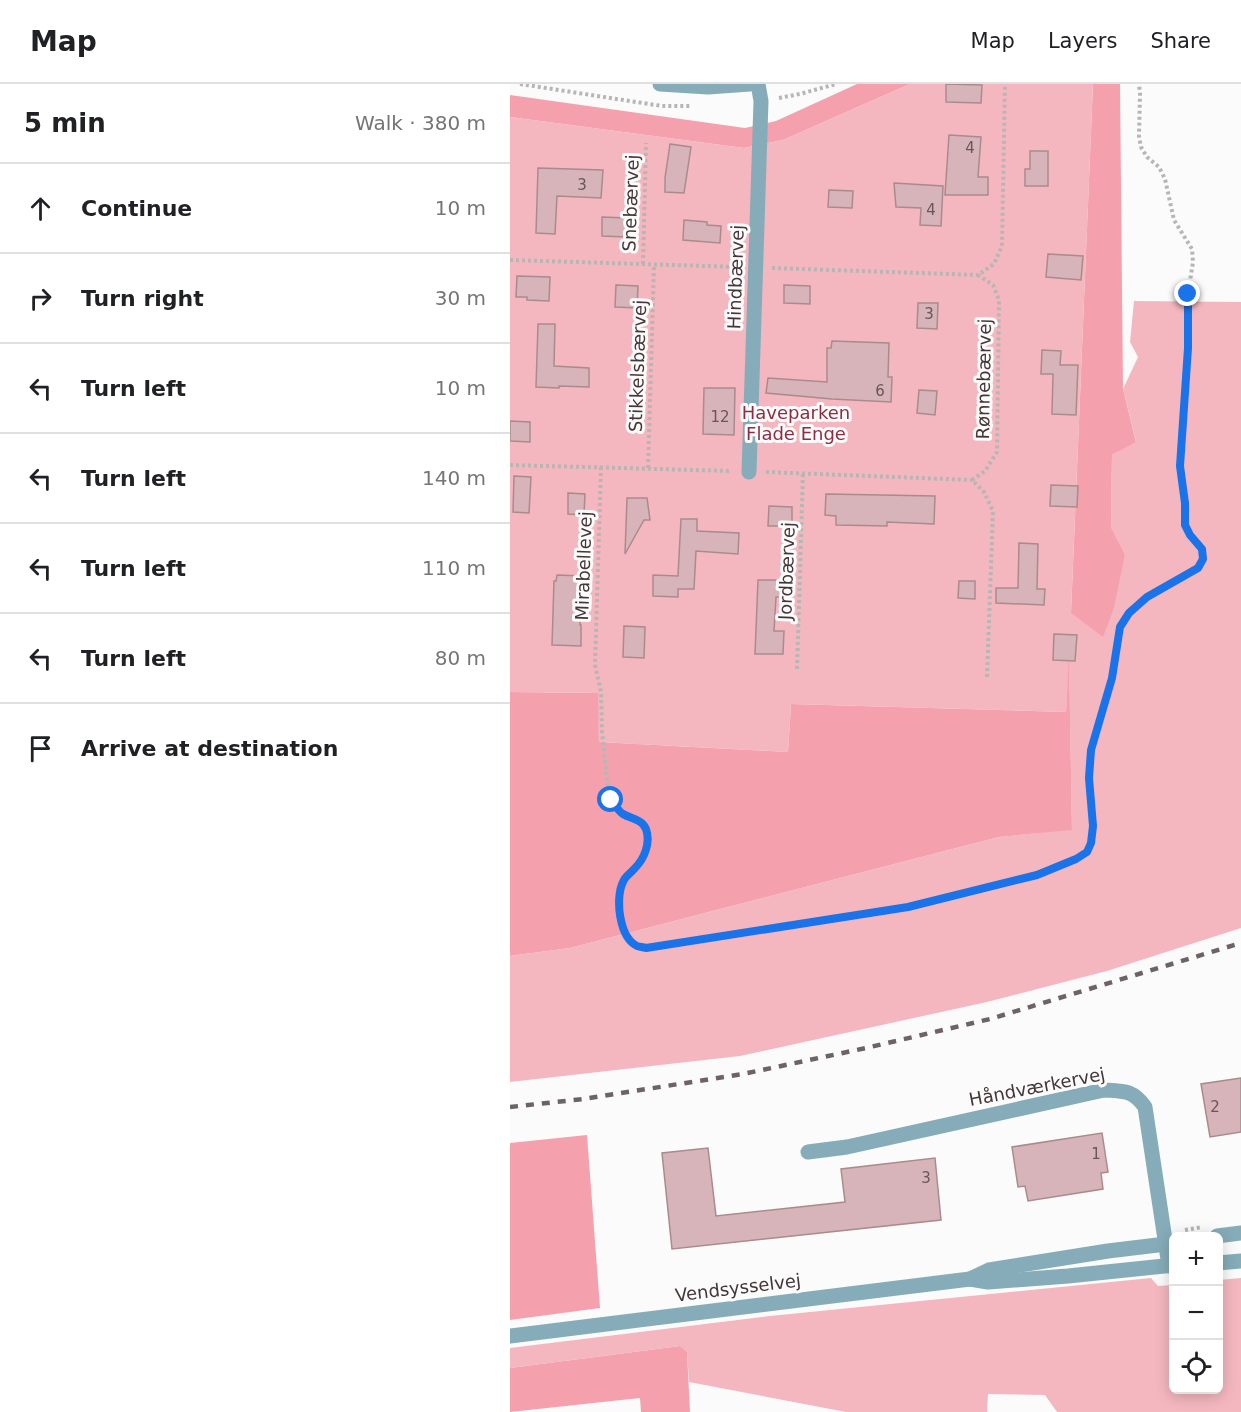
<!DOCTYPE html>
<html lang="en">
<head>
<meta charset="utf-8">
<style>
	body { margin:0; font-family:"DejaVu Sans",sans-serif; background:#f6f6f6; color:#202124 }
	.controls { position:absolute; right:18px; bottom:18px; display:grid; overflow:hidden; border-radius:9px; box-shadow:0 3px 15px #0003 }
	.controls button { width:54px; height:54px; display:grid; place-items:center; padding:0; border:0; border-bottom:2px solid #e0e0e0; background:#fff; color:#202124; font:30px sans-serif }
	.stop { position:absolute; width:18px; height:18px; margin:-14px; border:4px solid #1a73e8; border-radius:50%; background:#fff }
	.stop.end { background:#1a73e8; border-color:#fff; box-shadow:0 2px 6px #0008 }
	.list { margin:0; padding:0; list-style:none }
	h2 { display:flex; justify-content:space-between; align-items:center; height:78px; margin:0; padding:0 24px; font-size:26px }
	h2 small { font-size:20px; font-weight:400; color:#757577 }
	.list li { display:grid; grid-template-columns:39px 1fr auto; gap:18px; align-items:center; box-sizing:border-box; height:90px; padding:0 24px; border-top:2px solid #e0e0e0 }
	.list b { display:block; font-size:22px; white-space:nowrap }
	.list em { font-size:20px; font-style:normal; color:#757577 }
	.icon { flex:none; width:33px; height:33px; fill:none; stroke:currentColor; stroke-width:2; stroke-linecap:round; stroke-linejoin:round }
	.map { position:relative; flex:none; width:731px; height:1328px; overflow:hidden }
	header { display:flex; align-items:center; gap:36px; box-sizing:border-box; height:84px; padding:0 30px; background:#fff; border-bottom:2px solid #e0e0e0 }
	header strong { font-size:28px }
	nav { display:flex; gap:33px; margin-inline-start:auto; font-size:21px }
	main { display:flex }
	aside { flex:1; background:#fff }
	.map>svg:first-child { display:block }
</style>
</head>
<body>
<header>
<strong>Map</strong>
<nav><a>Map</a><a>Layers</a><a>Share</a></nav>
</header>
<main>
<aside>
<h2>5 min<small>Walk · 380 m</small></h2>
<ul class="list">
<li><svg class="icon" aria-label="ahead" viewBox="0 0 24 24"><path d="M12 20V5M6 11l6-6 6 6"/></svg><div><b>Continue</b></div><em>10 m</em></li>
<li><svg class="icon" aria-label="right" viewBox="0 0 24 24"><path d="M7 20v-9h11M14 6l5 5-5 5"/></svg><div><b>Turn right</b></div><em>30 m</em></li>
<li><svg class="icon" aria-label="left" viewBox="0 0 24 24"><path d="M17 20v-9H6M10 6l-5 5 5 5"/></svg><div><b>Turn left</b></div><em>10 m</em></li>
<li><svg class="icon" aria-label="left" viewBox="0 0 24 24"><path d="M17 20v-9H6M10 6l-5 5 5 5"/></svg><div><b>Turn left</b></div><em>140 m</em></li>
<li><svg class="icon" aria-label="left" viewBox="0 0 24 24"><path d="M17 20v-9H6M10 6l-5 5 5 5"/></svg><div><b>Turn left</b></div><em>110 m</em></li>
<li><svg class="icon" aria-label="left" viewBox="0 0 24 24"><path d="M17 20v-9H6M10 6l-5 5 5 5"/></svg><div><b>Turn left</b></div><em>80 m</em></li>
<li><svg class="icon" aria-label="arrive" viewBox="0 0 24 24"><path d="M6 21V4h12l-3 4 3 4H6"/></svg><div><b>Arrive at destination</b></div></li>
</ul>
</aside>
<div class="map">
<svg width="731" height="1328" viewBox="0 0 731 1328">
	<rect width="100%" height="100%" fill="#fafbfa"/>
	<!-- green -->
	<g fill="#f4b7bf">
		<path d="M400 0H583L561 528 615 470 601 445 602 371 626 357 613 305 628 273 620 258 624 217 731 218V844L597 887 477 918 230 972 0 998V872L60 864 489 753 562 745 559 585 556 628 281 620 278 668 89 658 87 609 0 608V33L234 64 273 56Z"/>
		<path d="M641 1194 648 1202 663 1201 664 1306H708L709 1196 731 1194V1328H547L535 1311 478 1310 477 1328H336L179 1298 177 1268 170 1262 0 1284V1264L260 1232Z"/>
	</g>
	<!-- forest -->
	<g fill="#f5a1ad">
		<path d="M347 0H400L273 56 234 64 0 33V11L235 44 266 37Z"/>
		<path d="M583 0H610L613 305 626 358 602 371 601 444 615 470 604 524 593 553 561 529Z"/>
		<path d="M559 571 562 746 489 753 60 864 0 872V608L88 609 89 658 278 668 281 620 556 628Z"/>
		<path d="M77 1051 90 1224 0 1236V1059Z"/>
		<path d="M170 1262 177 1268 180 1328H131L130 1314 0 1328V1284Z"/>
	</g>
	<!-- building -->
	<g fill="#d7b4b9" stroke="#ab8a8e" stroke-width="1.5">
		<path d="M436 0 472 1 471 19 436 18Z"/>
		<path d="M439 51 471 53 468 93H478V111H435Z"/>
		<path d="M160 60 181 63 174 109 155 108V94Z"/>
		<path d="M520 67H538V102H515V85H520Z"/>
		<path d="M28 84 93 86 91 114 47 112 45 150 26 149Z"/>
		<path d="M384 99 433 102 431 142 410 141 411 124 386 123Z"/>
		<path d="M319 106 343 107 342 124 318 123Z"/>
		<path d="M92 133 117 134V153L92 152Z"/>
		<path d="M174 136 197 138V141L211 142 210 159 173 156Z"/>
		<path d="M538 170 573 172 571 196 536 193Z"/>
		<path d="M7 192 40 193 39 217 17 216V213H6Z"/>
		<path d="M106 201 128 202 127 224 105 223Z"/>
		<path d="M274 201 300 202V220L274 219Z"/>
		<path d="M408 219H428L427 245 407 244Z"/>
		<path d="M28 240H45L44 282 79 284V303L49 302V304L26 303Z"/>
		<path d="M322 257 379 259 378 293H382L381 318 322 315 256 309 258 294 317 298V264H321Z"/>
		<path d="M532 266 551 267 550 281H568L566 331 542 330 543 290H531Z"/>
		<path d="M194 304H225L224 351 193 350Z"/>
		<path d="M409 306 427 307 425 331 407 329Z"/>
		<path d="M0 337 20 338V358L0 357Z"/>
		<path d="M4 392 21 393 19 429 3 428Z"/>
		<path d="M541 401 568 402 567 423 540 422Z"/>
		<path d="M58 409 75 410 74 431 58 430Z"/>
		<path d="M316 410 425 412 424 440 377 438V442L326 441V432L315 431Z"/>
		<path d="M117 414H137L140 436H134L115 470Z"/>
		<path d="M259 422 282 423V442H258Z"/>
		<path d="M171 435H187V447L229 449 228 470 186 467 184 505H168V513L143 512V491L168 492Z"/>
		<path d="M509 459 528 460 527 505H535L534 521 486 519V504H508Z"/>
		<path d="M47 491 73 492 70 541H71V562L42 561 44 497H46Z"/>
		<path d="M248 496H274L273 513H266L264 547H274L273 570H245Z"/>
		<path d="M449 497H465V515L448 514Z"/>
		<path d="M114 542 135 543 134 574 113 573Z"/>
		<path d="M544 550 567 551 565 577 543 576Z"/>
		<path d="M731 994V1048L700 1053 691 1000Z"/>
		<path d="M592 1049 598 1088 591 1089 593 1105 518 1117 515 1102 508 1103 502 1063Z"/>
		<path d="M198 1064 206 1132 335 1118 331 1085 425 1074 431 1136 162 1165 152 1069Z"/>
	</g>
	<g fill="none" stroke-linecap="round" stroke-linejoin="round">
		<!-- path -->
		<g stroke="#b9b5b5" stroke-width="4" stroke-dasharray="3 3" stroke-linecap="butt">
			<path d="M10 0 152 22H181"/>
			<path d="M269 14 290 10 326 0"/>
			<path d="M0 176 228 183"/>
			<path d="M133 180 136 59"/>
			<path d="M262 184 468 191"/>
			<path d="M0 381 221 387"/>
			<path d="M91 383 85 581 91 608 92 647 97 697 101 716 111 730 127 736 135 744 137 759 134 772 127 782 114 795 110 805 109 829 114 846 121 858 128 863 136 864 398 823 527 791 566 775 577 768 581 759 583 742 579 694 581 666 602 594 610 543 619 529 637 513 688 484 693 475 692 465 680 451 675 441V419L670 382 678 264V210L683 178 682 165 664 136 655 95 649 83 637 73 631 63 629 52 630 10 629 0"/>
			<path d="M138 384 144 181"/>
			<path d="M256 388 462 396"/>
			<path d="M287 585 293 389"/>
			<path d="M477 593 483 427 474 408 462 396 475 387 487 368 489 216 483 201 468 191 484 180 492 162 495 0"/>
			<path d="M675 1146 692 1143"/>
		</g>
		<!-- minor -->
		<g stroke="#86acb9" stroke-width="15">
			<path d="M150 0 198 3 240 0"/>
			<path d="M239 388 251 17 248 0"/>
			<path d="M298 1068 337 1063 594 1006C614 1007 623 1006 635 1023L659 1182"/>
		</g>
		<!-- tertiary -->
		<g stroke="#86acb9" stroke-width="15">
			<path d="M707 1152 731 1149"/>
			<path d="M708 1179 731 1177"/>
			<path d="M460 1195 478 1198 558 1192 664 1181"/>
			<path d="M0 1252 460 1195 479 1186 598 1167 664 1159"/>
		</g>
		<!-- rail -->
		<path stroke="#6d6264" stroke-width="4.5" stroke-dasharray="8 8" stroke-linecap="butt" d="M0 1023 73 1015 233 990 356 964 480 935 731 859"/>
	</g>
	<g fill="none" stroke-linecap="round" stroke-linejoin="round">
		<!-- route -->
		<path stroke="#1a73e8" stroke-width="8" d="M101 716C105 721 108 727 113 730 121 735 132 735 136 745 141 759 134 775 125 784 121 789 115 792 113 798 105 814 109 853 127 862 129 863 133 863 136 864L398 823 527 791 566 775 577 768 581 759 583 742 579 694 581 666 602 594 610 543 619 529 637 513 688 484 693 475 692 465 680 451 675 441V419L670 382 678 264V210"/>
	</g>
	<g text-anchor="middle" stroke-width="6" stroke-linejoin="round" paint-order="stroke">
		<!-- number labels -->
		<g font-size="15" fill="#695658">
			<text x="460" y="69">4</text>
			<text x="72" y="106">3</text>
			<text x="421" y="131">4</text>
			<text x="419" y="235">3</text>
			<text x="370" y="312">6</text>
			<text x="210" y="338">12</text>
			<text x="705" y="1028">2</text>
			<text x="586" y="1075">1</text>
			<text x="416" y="1099">3</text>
		</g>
		<!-- street labels -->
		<g font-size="18" fill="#443638" stroke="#fafbfa">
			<text transform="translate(121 119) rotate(-88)" y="6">Snebærvej</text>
			<text transform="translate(226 193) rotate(-88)" y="6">Hindbærvej</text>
			<text transform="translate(128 282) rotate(-88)" y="6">Stikkelsbærvej</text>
			<text transform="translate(474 295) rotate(-89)" y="6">Rønnebærvej</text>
			<text transform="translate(74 482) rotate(-88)" y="6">Mirabellevej</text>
			<text transform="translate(277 487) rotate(-88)" y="6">Jordbærvej</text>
			<text transform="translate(527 1003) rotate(-11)" y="6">Håndværkervej</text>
			<text transform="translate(228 1204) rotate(-7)" y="6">Vendsysselvej</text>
		</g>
		<!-- park labels -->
		<g font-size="18" fill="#8d2d43" stroke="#fafbfa">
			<text x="286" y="335">Haveparken<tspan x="286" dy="21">Flade Enge</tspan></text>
		</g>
	</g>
</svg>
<div class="controls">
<button>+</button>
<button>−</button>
<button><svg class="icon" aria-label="locate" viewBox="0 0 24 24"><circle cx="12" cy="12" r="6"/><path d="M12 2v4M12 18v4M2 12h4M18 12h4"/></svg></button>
</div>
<div class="stop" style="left:101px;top:716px"></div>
<div class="stop end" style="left:678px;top:210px"></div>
</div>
</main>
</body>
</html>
